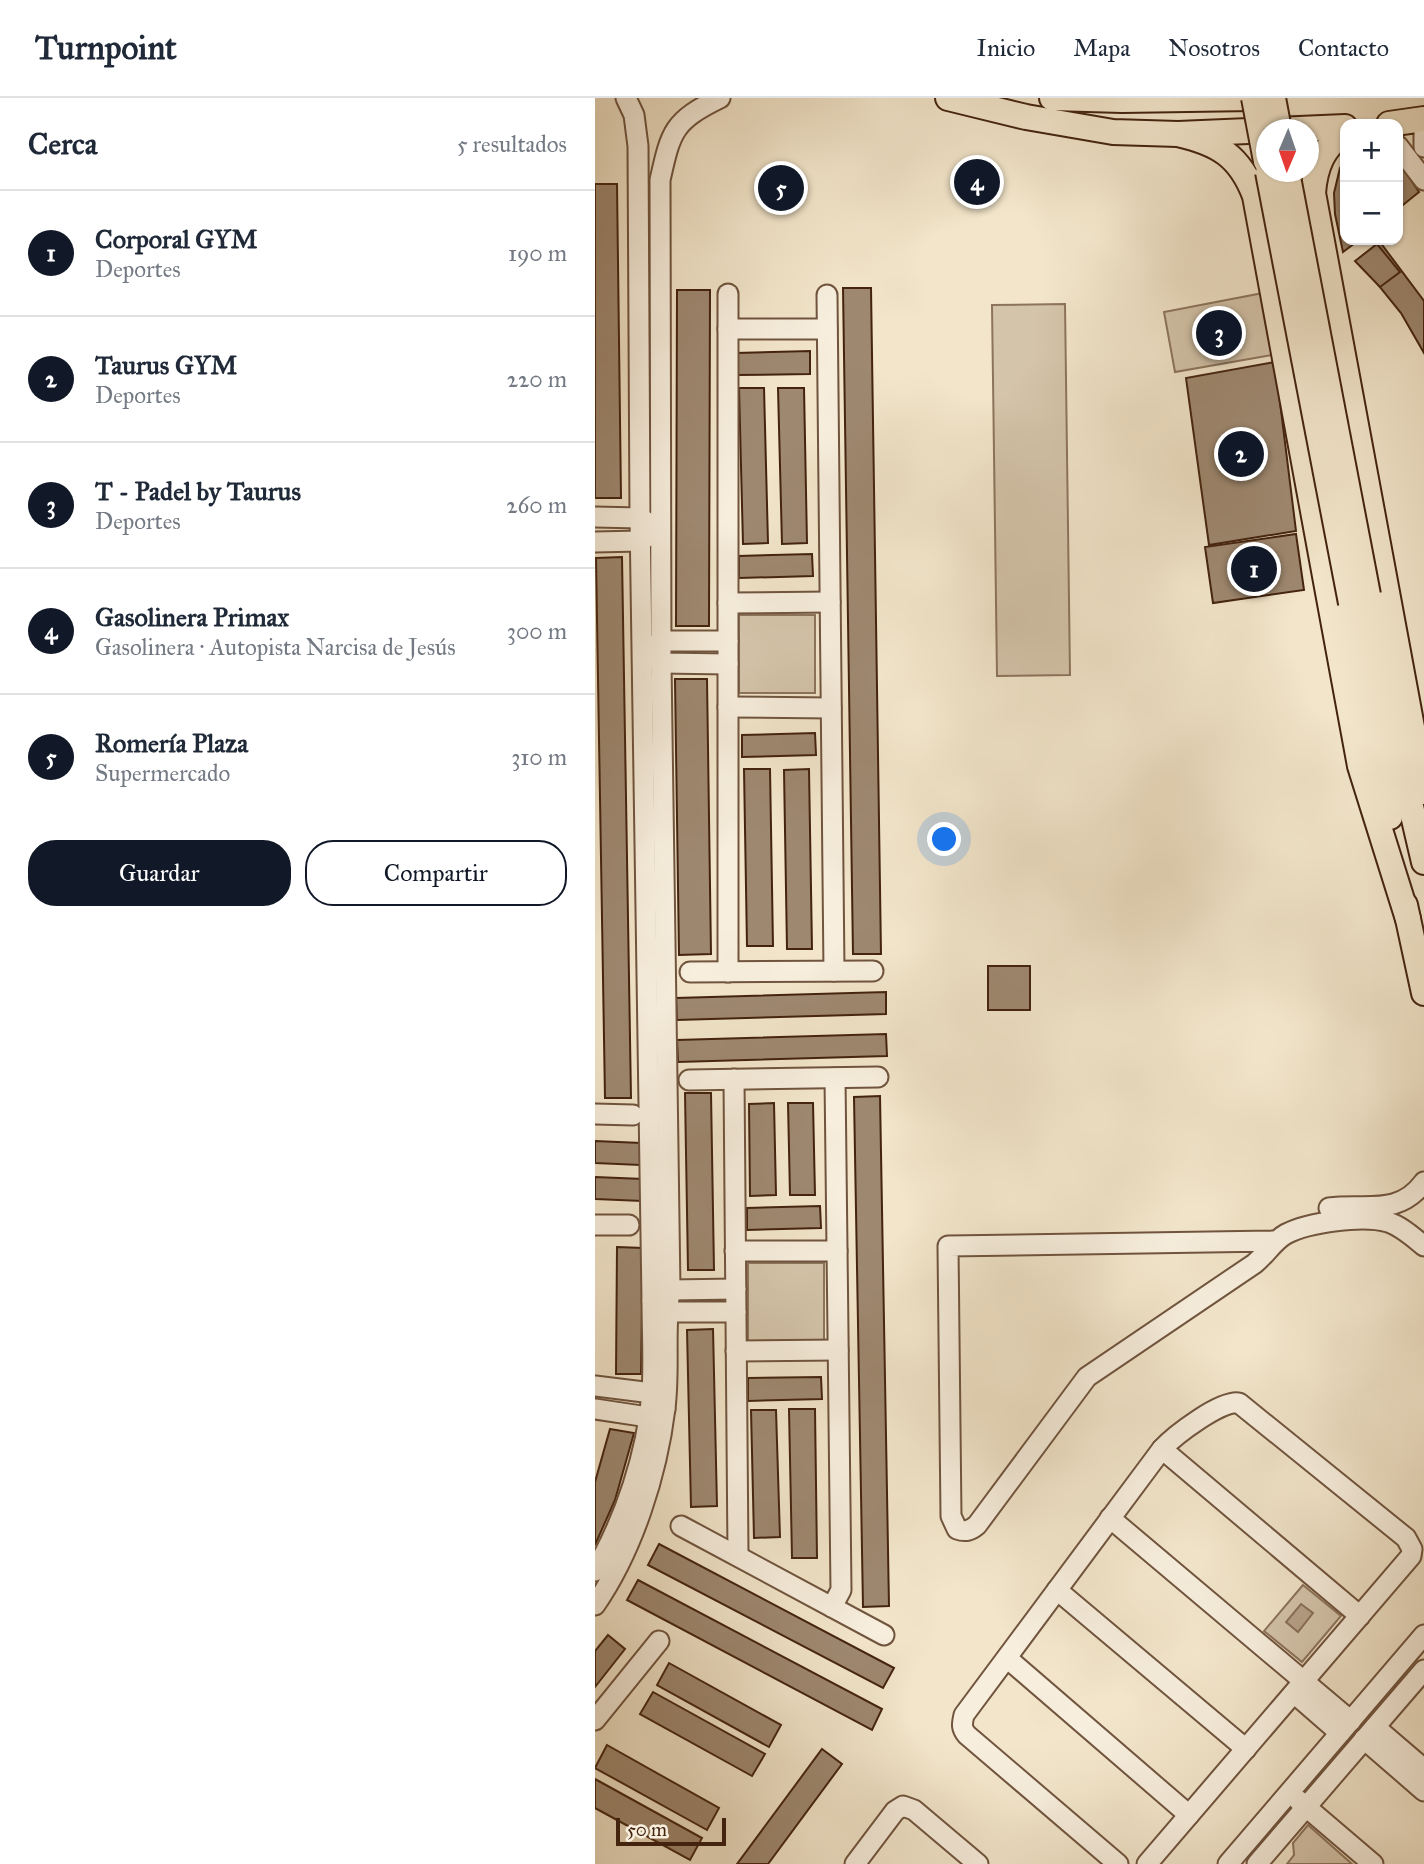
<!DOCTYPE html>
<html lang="es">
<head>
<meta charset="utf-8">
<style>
	body { margin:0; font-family:"IM FELL Great Primer",serif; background:#f2f2f3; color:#1f2937 }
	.controls { position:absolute; right:21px; top:21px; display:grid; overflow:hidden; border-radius:14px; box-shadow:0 2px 5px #0004 }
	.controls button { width:63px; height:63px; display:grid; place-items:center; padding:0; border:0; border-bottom:2px solid #e0e1e3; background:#fff; color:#1f2937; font:35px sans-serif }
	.compass { position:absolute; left:661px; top:21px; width:63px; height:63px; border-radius:50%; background:#fff; box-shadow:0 2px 5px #0004; rotate:182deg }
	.scale { position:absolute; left:21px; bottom:18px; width:110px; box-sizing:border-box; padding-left:7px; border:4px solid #44230f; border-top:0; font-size:19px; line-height:24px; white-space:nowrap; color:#44230f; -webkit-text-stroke:5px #f7eedd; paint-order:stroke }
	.you { position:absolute; left:350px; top:742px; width:24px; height:24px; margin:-18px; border:5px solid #fff; border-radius:50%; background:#1a73e8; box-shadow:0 0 0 10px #1a73e833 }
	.badge { display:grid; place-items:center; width:46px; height:46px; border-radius:50%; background:#111827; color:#fff; font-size:23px; font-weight:700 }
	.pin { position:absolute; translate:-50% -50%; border:4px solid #fff; box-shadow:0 2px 7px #0006 }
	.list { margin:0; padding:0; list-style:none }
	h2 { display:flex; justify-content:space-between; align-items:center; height:91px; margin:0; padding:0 28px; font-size:30px }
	h2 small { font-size:23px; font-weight:400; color:#747a83 }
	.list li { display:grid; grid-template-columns:46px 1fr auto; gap:21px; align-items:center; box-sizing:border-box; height:126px; padding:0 28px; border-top:2px solid #e0e1e3 }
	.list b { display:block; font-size:26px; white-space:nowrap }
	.list p { margin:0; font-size:23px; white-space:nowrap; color:#747a83 }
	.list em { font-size:23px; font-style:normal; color:#747a83 }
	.actions { display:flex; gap:14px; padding:21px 28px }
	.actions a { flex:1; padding:16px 0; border:2px solid #111827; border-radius:28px; text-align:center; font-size:24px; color:#111827 }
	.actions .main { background:#111827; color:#fff }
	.map { position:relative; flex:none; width:829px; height:1766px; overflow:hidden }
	header { display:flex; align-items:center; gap:42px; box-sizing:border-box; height:98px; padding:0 35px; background:#fff; border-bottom:2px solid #e0e1e3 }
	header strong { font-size:33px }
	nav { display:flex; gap:38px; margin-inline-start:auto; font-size:24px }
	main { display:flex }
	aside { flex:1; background:#fff }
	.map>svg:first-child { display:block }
</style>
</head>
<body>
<header>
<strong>Turnpoint</strong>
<nav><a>Inicio</a><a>Mapa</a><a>Nosotros</a><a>Contacto</a></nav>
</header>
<main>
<aside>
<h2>Cerca<small>5 resultados</small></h2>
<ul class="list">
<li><span class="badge">1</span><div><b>Corporal GYM</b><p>Deportes</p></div><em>190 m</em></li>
<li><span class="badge">2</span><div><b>Taurus GYM</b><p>Deportes</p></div><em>220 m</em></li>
<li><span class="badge">3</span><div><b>T - Padel by Taurus</b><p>Deportes</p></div><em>260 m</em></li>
<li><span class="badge">4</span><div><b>Gasolinera Primax</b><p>Gasolinera · Autopista Narcisa de Jesús</p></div><em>300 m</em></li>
<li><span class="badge">5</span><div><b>Romería Plaza</b><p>Supermercado</p></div><em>310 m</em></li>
</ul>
<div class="actions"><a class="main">Guardar</a><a>Compartir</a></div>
</aside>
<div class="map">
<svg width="829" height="1766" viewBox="0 0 829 1766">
	<rect width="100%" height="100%" fill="#f2e5ca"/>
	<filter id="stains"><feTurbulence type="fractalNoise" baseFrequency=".00286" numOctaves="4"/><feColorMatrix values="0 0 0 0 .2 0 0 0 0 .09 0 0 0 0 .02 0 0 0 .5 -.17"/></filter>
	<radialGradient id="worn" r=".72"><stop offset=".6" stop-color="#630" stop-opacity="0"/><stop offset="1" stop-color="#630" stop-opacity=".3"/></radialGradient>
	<!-- green -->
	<g fill="#d4c4aa" stroke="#8c745c" stroke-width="2">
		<path d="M668 195 677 257 580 274 569 214Z"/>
		<path d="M470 206 475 577 402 578 397 207Z"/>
		<rect x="144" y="517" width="76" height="78"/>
		<path d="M153 1165H229V1243L153 1244Z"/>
		<path d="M708 1487 746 1518 707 1564 669 1533Z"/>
		<path d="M713 1727 757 1766H692L699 1757 698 1745Z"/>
	</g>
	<!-- water -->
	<path fill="#b7a38a" stroke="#897059" stroke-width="2" d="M706 1506 718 1515 703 1534 691 1524Z"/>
	<!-- building -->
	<g fill="#9e8870" stroke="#44230f" stroke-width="2">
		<path d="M750 62V142H764L748 154 740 116 739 95 745 70Z"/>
		<path d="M803 62 824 94 803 111Z"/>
		<path d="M0 86H22L26 400H0Z"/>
		<path d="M785 144 829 203V255L806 215 763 162Z"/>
		<path d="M782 146 805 174 785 189 760 163Z"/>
		<path d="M248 190H276L286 856H258Z"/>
		<path d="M82 192H115L114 528H81Z"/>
		<path d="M215 253V276L142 277 141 255Z"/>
		<path d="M680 264 701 433 614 447 591 280Z"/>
		<path d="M144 290H169L173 445 148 446Z"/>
		<path d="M183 290H209L212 445 187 446Z"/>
		<path d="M701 436 709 492 618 505 610 449Z"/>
		<path d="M217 456 218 478 144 480V458Z"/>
		<path d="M27 459 36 1000H10L1 460Z"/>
		<path d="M80 581H112L116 856 84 857Z"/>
		<path d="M220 635 221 657 147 659V637Z"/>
		<path d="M149 671H175L178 848H152Z"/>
		<path d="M214 671 217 851H192L189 672Z"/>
		<rect x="393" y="868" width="42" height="44"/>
		<path d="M291 894V916L82 922 81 900Z"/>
		<path d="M291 936 292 958 83 964 82 942Z"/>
		<path d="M90 995H116L119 1172H93Z"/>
		<path d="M285 998 294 1508 268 1509 259 999Z"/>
		<path d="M179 1005 181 1097 155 1098 154 1006Z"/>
		<path d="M193 1005H218L220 1097H195Z"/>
		<path d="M0 1043 46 1045 45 1067 0 1065Z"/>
		<path d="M0 1079 48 1081 47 1103 0 1101Z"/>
		<path d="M225 1108 226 1130 152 1132V1110Z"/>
		<path d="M22 1149 48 1150 46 1276H21Z"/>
		<path d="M118 1231 122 1408 96 1409 92 1232Z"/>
		<path d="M226 1279 227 1301 153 1303V1280Z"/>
		<path d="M194 1311H220L222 1460H197Z"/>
		<path d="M156 1312H181L185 1439 159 1440Z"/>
		<path d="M15 1331 39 1335 20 1402 0 1447V1384Z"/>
		<path d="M64 1446 299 1570 288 1590 53 1467Z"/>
		<path d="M43 1482 287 1611 277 1632 32 1502Z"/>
		<path d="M13 1537 30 1551 0 1589V1553Z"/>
		<path d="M74 1565 186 1627 174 1649 62 1587Z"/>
		<path d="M58 1594 170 1656 157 1678 45 1616Z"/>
		<path d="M12 1647 124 1710 112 1732 0 1670Z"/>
		<path d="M227 1651 247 1666 173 1766H142Z"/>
		<path d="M0 1681 107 1740 95 1762 0 1710Z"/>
	</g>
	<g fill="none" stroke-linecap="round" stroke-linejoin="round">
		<!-- minor casing -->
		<g stroke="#70543e" stroke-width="23">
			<g id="minor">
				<path d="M829 34V49"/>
				<path d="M803 48 829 82"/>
				<path d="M232 197 239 873"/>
				<path d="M133 231H232"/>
				<path d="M0 419 45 420 56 426"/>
				<path d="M0 444 45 443 56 437"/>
				<path d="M133 505 235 504"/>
				<path d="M57 549 66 543H133"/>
				<path d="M55 559 66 565 133 566"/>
				<path d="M133 609 236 610"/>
				<path d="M95 874 278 873"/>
				<path d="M133 874V196"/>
				<path d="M139 981 143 1457"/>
				<path d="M94 982 283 979"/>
				<path d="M0 1016 38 1017"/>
				<path d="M734 1110C771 1105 803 1119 829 1084"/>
				<path d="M0 1127H34"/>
				<path d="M681 1143 353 1148 356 1418 362 1431C370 1434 375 1433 382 1427L492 1279 659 1166C671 1157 678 1143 691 1136 714 1124 768 1117 793 1124 806 1128 818 1139 829 1148"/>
				<path d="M140 1153H242"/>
				<path d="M141 1191 75 1192 57 1203 72 1214H141"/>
				<path d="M141 1253 243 1252"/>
				<path d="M0 1288 57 1295 70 1311 53 1319 0 1311"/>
				<path d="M567 1351 765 1518"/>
				<path d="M515 1420 756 1623"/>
				<path d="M86 1428 289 1537"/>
				<path d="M0 1473C30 1421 52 1356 57 1295 59 1265 57 1234 57 1203L45 420 43 48 39 17 31 0"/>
				<path d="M462 1492 651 1651"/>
				<path d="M0 1507C38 1452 62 1376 70 1310 75 1271 69 1231 75 1192L66 565 65 82C76 33 78 23 125 0"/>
				<path d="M237 1509 246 1492 240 980"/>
				<path d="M412 1560 594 1717"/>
				<path d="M699 1595 745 1635"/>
				<path d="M0 1622 64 1543"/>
				<path d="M780 1629 829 1671"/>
				<path d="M769 1641 829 1693"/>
				<path d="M703 1702 778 1766"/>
				<path d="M260 1766 300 1713 308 1708 319 1712 383 1766"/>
				<path d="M523 1766 372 1637C366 1630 367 1626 369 1617L567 1351C580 1337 626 1302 644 1305L811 1440 817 1451 816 1458 552 1766"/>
				<path d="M633 1766 829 1537"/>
				<path d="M662 1766 829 1572"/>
			</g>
		</g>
		<!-- major casing -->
		<g stroke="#44230f" stroke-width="28">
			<g id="major">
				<path d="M353 0 431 19 518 34 583 36 750 29"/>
				<path d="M457 0 527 2 659 0"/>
				<path d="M794 26 829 21"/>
				<path d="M750 34C728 49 720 69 718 95L829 694"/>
				<path d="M583 36C623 45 645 58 660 98L765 668 813 821"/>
				<path d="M773 497 808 674 829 764"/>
				<path d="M756 505 795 719"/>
				<path d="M810 807 829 895"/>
			</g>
		</g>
		<!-- minor -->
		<use href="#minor" stroke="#f7eedd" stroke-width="19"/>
		<!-- major -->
		<use href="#major" stroke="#f2e5ca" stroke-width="24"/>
		<!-- major-bridge casing -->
		<g stroke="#44230f" stroke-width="28" stroke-linecap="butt">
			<g id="major-bridge">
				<path d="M659 0 671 63"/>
				<path d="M678 0 684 32"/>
				<path d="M673 74 756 505"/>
				<path d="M692 74 773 497"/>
			</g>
		</g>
		<!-- major-bridge -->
		<use href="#major-bridge" stroke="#f2e5ca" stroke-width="24"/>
	</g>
	<rect width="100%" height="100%" filter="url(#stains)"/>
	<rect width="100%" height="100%" fill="url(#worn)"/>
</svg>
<div class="controls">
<button>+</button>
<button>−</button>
</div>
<svg class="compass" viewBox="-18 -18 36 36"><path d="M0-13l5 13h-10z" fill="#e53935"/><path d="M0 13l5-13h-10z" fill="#747a83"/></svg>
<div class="scale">50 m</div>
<div class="you"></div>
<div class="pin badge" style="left:659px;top:471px">1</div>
<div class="pin badge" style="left:646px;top:356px">2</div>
<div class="pin badge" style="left:624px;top:235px">3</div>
<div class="pin badge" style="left:382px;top:84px">4</div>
<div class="pin badge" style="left:186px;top:90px">5</div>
</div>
</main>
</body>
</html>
